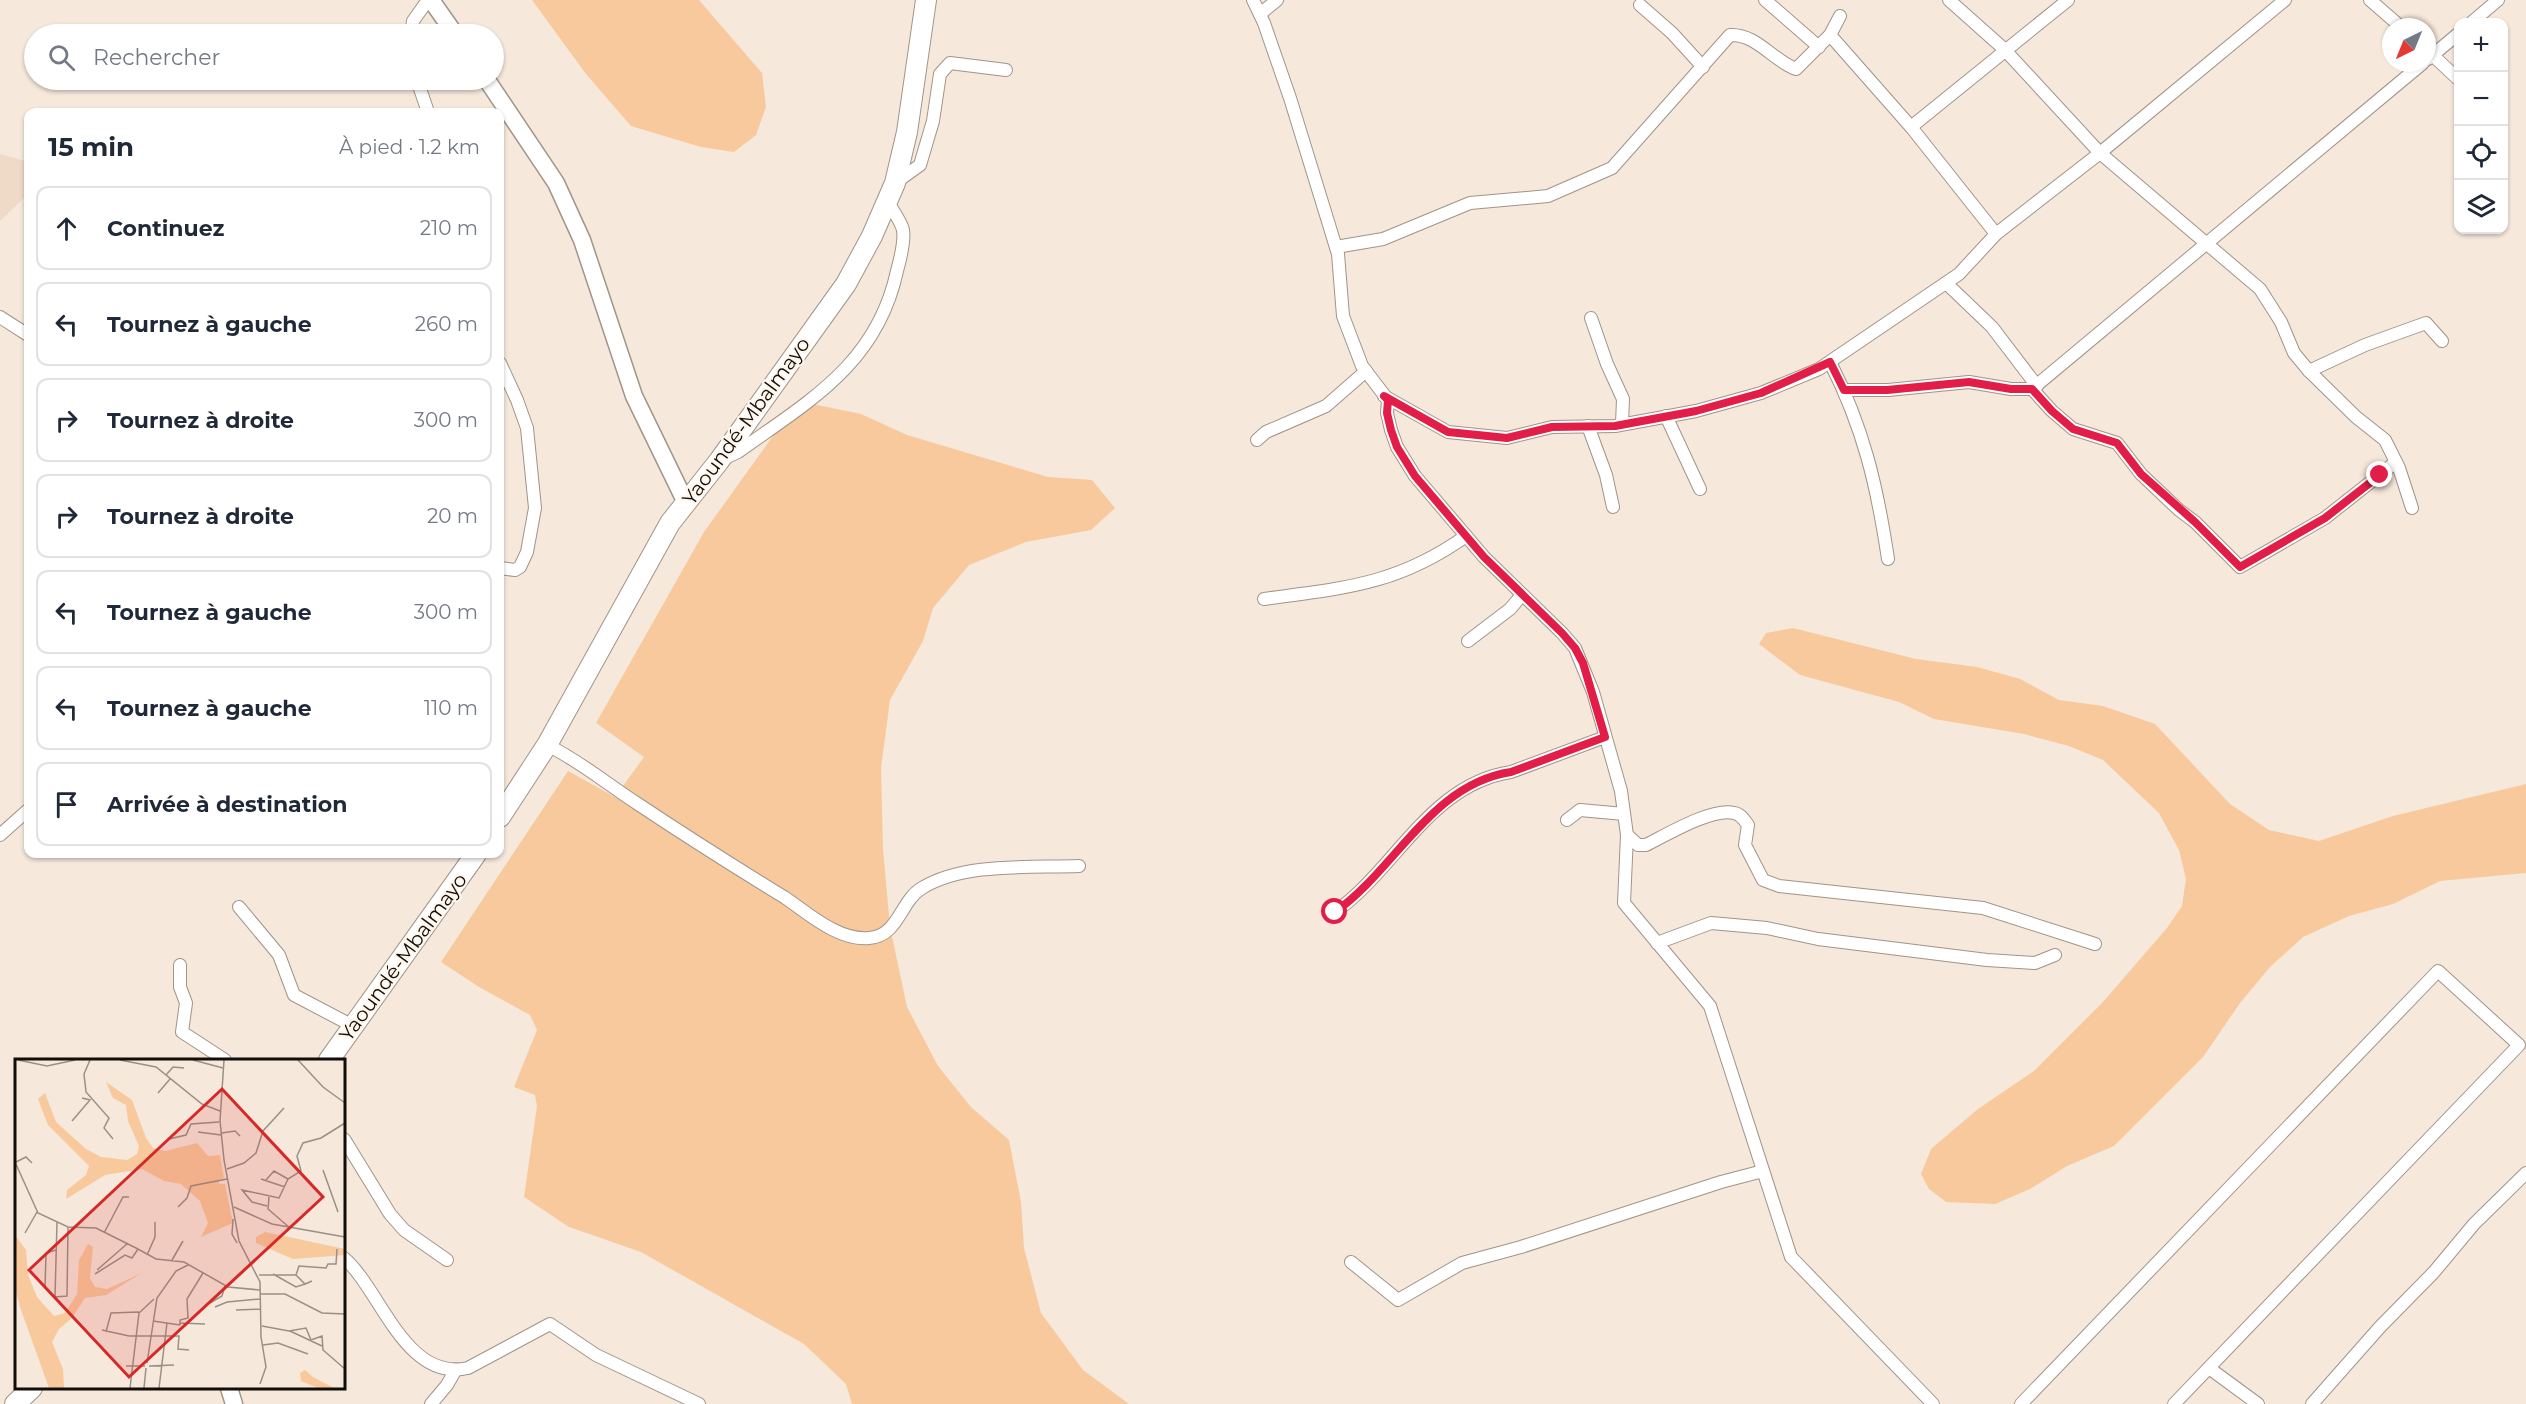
<!DOCTYPE html>
<html lang="fr">
<head>
<meta charset="utf-8">
<style>
	body { margin:0; font-family:Montserrat,sans-serif; background:#f6f6f7; color:#1f2937 }
	.controls { position:absolute; right:18px; top:18px; display:grid; overflow:hidden; border-radius:12px; box-shadow:0 2px 4px #0004 }
	.controls button { width:54px; height:54px; display:grid; place-items:center; padding:0; border:0; border-bottom:2px solid #e0e1e3; background:#fff; color:#1f2937; font:30px sans-serif }
	.compass { position:absolute; left:2382px; top:18px; width:54px; height:54px; border-radius:50%; background:#fff; box-shadow:0 2px 4px #0004; rotate:223deg }
	.stop { position:absolute; width:18px; height:18px; margin:-14px; border:4px solid #e11d48; border-radius:50%; background:#fff }
	.stop.end { background:#e11d48; border-color:#fff; box-shadow:0 2px 6px #0008 }
	.list { margin:0; padding:0; list-style:none }
	h2 { display:flex; justify-content:space-between; align-items:center; height:78px; margin:0; padding:0 24px; font-size:26px }
	h2 small { font-size:20px; font-weight:400; color:#747a83 }
	.list li { display:grid; grid-template-columns:39px 1fr auto; gap:18px; align-items:center; box-sizing:border-box; height:84px; margin:0 12px 12px; padding:0 12px; border:2px solid #e0e1e3; border-radius:12px }
	.list b { display:block; font-size:22px; white-space:nowrap }
	.list em { font-size:20px; font-style:normal; color:#747a83 }
	.icon { flex:none; width:33px; height:33px; fill:none; stroke:currentColor; stroke-width:2; stroke-linecap:round; stroke-linejoin:round }
	.map { position:relative; flex:none; width:2526px; height:1404px; overflow:hidden }
	.search { position:absolute; background:#fff; box-shadow:0 2px 4px #0004; left:24px; top:24px; width:480px; height:66px; display:flex; align-items:center; gap:15px; box-sizing:border-box; padding:0 21px; border-radius:33px; color:#747a83; font-size:22px }
	.panel { position:absolute; background:#fff; box-shadow:0 2px 4px #0004; left:24px; top:108px; width:480px; height:750px; border-radius:12px }
	.map>svg:first-child { display:block }
</style>
</head>
<body>
<div class="map">
<svg width="2526" height="1404" viewBox="0 0 2526 1404">
	<rect width="100%" height="100%" fill="#f6e8db"/>
	<!-- built -->
	<path fill="#eedac7" d="M0 154 28 162V194L0 221Z"/>
	<!-- green -->
	<g fill="#f8c99d">
		<path d="M532 0H699L762 73 766 107 756 135 734 152 701 147 631 126 586 74Z"/>
		<path d="M798 401 861 414 907 435 1048 477 1092 480 1115 508 1091 530 1026 542 969 565 933 608 923 641 890 700 881 768 883 849 890 927 907 1007 938 1066 971 1107 1009 1140 1021 1202 1024 1248 1041 1313 1083 1370 1129 1404H852L846 1384 804 1344 641 1252 569 1227 524 1197 537 1106 535 1095 514 1087 537 1030 530 1015 479 987 441 962 568 771 615 797 644 757 596 723 704 532Z"/>
		<path d="M1793 628 1916 659 1977 667 2020 679 2059 700 2103 706 2155 724 2230 804 2269 830 2319 841 2393 816 2526 784V873L2440 881 2393 904 2349 916 2303 937 2270 967 2240 1003 2203 1057 2114 1146 2067 1166 2030 1189 1995 1204 1946 1202 1929 1189 1921 1174 1931 1149 1978 1109 2034 1071 2103 1002 2167 928 2182 906 2186 879 2179 850 2159 813 2103 760 2069 746 2024 734 1934 719 1899 702 1800 675 1759 644 1766 633Z"/>
	</g>
	<g fill="none" stroke-linecap="round" stroke-linejoin="round">
		<!-- minor casing -->
		<g stroke="#a19488" stroke-width="14">
			<g id="minor">
				<path d="M1253 0 1264 23 1290 98 1338 254 1343 316 1362 366 1388 400 1387 413 1391 430 1397 447 1415 476 1484 557 1562 633 1575 648 1593 692 1621 791 1627 835 1638 845H1646C1666 835 1713 807 1734 813 1741 814 1744 820 1748 825L1745 845 1763 880 1779 886 1983 908 2095 944"/>
				<path d="M1765 0 1819 47"/>
				<path d="M1949 0 2004 49 2100 153 2260 289 2281 322 2294 353 2309 371 2356 417 2385 440 2399 468 2412 508"/>
				<path d="M2370 0 2401 27"/>
				<path d="M1640 5 1672 33 1703 67"/>
				<path d="M1260 14 1277 0"/>
				<path d="M2472 22 2498 0"/>
				<path d="M411 34 413 21 428 0"/>
				<path d="M1830 35 1911 127 1996 234"/>
				<path d="M2427 50 2458 79"/>
				<path d="M2428 59 2458 34"/>
				<path d="M417 80 428 112"/>
				<path d="M1911 127 2068 0"/>
				<path d="M895 183 920 165 933 121 940 74 950 63 1006 70"/>
				<path d="M1336 247 1383 239 1470 203 1548 196 1612 168 1730 35C1757 34 1772 60 1796 69L1830 35 1840 16"/>
				<path d="M1946 283 1992 327 2037 386"/>
				<path d="M0 317 28 335"/>
				<path d="M1591 318 1607 364 1623 399 1622 424"/>
				<path d="M1830 362C1864 429 1877 486 1888 559"/>
				<path d="M500 363 517 400 527 428 535 508 527 552 520 567 515 570 500 568"/>
				<path d="M2309 371 2365 345 2426 323 2442 341"/>
				<path d="M2032 389 2052 411 2073 429 2117 443 2141 474 2179 510 2195 522 2240 567 2325 518 2396 462"/>
				<path d="M1844 390H1888L1969 382 2011 389H2032L2423 63"/>
				<path d="M1384 396 1448 432 1507 438 1552 427 1615 426 1696 411 1761 393 1819 369 1959 274 1996 234 2100 153 2285 0"/>
				<path d="M1666 416 1700 489"/>
				<path d="M1588 426 1606 475 1613 507"/>
				<path d="M1257 440 1266 432 1326 406 1366 371"/>
				<path d="M723 459 738 452C809 401 877 364 897 271 900 260 905 242 903 230 901 221 892 210 888 202"/>
				<path d="M1264 599C1344 588 1397 585 1466 536"/>
				<path d="M1468 641 1510 609 1522 595"/>
				<path d="M547 745C580 761 607 784 638 804 686 836 735 867 784 897 808 913 838 941 869 938 899 936 900 901 922 888 964 862 1031 868 1079 866"/>
				<path d="M1567 820 1580 810 1624 814"/>
				<path d="M0 835 28 810"/>
				<path d="M1627 835 1624 903 1710 1006 1791 1257 1933 1404"/>
				<path d="M239 907 279 955 294 995 353 1026"/>
				<path d="M1335 912C1396 869 1430 784 1511 772L1605 737"/>
				<path d="M1657 943 1711 923 1767 928 1818 939 1987 960 2035 963 2055 955"/>
				<path d="M180 965V987L186 1003 182 1032 225 1060"/>
				<path d="M344 1139 390 1214 404 1230 447 1260"/>
				<path d="M344 1258C381 1290 405 1382 468 1368L550 1324 596 1355 699 1404"/>
				<path d="M1351 1262 1398 1300 1462 1263 1521 1247 1721 1182 1763 1171"/>
				<path d="M2209 1368 2258 1404"/>
				<path d="M431 1404 447 1385 455 1371"/>
				<path d="M2021 1404 2438 971 2519 1045 2174 1404"/>
				<path d="M2312 1404 2380 1327 2434 1272 2474 1224 2526 1173"/>
			</g>
		</g>
		<!-- secondary casing -->
		<g stroke="#a19488" stroke-width="19">
			<g id="secondary">
				<path d="M431 0 455 34"/>
				<path d="M487 80 556 183 582 240 634 396 686 503"/>
				<path d="M229 1388 234 1404"/>
			</g>
		</g>
		<!-- trunk casing -->
		<g stroke="#a19488" stroke-width="22">
			<g id="trunk">
				<path d="M500 817 547 745 670 523 719 461 846 284 872 236 895 183 907 132 926 0"/>
				<path d="M329 1060 476 854"/>
				<path d="M15 1404 32 1388"/>
			</g>
		</g>
		<!-- minor -->
		<use href="#minor" stroke="#fff" stroke-width="12"/>
		<!-- secondary -->
		<use href="#secondary" stroke="#fff" stroke-width="16"/>
		<!-- trunk -->
		<use href="#trunk" stroke="#fff" stroke-width="20"/>
	</g>
	<g fill="none" stroke-linecap="round" stroke-linejoin="round">
		<!-- route -->
		<path stroke="#e11d48" stroke-width="8" d="M1335 912C1396 869 1431 784 1511 772L1605 737 1583 663 1575 648 1562 633 1484 557 1415 476 1397 447 1391 430 1387 413 1388 400 1384 396 1448 432 1507 438 1552 427 1615 426 1696 411 1761 393 1830 362 1844 390H1887L1969 382 2011 389H2032L2052 411 2073 429 2117 443 2141 474 2195 522 2240 567 2325 518 2380 475"/>
	</g>
	<g text-anchor="middle" stroke-width="4.5" stroke-linejoin="round" paint-order="stroke">
		<!-- street labels -->
		<g font-size="20" fill="#110d08" stroke="#fff6ee">
			<text transform="translate(746 421) rotate(-54)" y="7">Yaoundé-Mbalmayo</text>
			<text transform="translate(403 957) rotate(-54)" y="7">Yaoundé-Mbalmayo</text>
		</g>
	</g>
	<!-- overview -->
	<g transform="translate(15 1059)">
		<rect width="330" height="330" fill="#f6e8db"/>
		<path d="M91 23 117 41 131 79 138 89 150 92 182 84 193 97 205 96 209 119 204 121V125H210L218 164 186 178 193 164 185 142 166 125 149 122 127 110 90 116 51 140 52 131 71 116 74 107 33 66 23 40 30 34 41 63 71 90 86 98 112 101 122 95 124 87 113 62 111 46 98 39ZM250 173 330 190V196L278 200 241 184V178ZM0 176 11 191 13 216 22 238 39 257 50 254 62 235 64 201 73 185 78 188 75 219 80 228 92 230 127 214 91 236 70 239 57 259 44 270 37 283 48 310 49 329H34L5 248 0 229ZM290 311 298 318 319 329H303L286 322 285 314Z" fill="#f8c99d"/>
		<path fill="none" stroke="#9a9087" stroke-width="1.5" d="M3 1 32 7 60 1M75 1 69 15 71 33 94 59 89 69 98 80M105 1 141 8 187 45 205 52M178 1 208 9M209 1 205 62 209 101 224 182 245 223 246 278 251 308 245 325M283 1 308 28 330 44M151 16 158 8 169 9M143 34 155 20M57 62 75 41 67 39M183 73 206 76M207 74 220 72 225 77M154 80 171 76 176 65 204 63M0 103 23 154 53 168 81 169 123 190M1 103 11 98 17 104M212 110 229 104 241 94 248 72 269 49M308 111 323 153M246 120 270 128M250 122 259 112 273 120M254 138 253 150 275 169M252 147 237 143 227 131 264 139 273 120 286 112 282 97 288 84 306 79 330 64M163 148 172 139 176 127 212 120M219 148 257 165 330 178M218 160 217 175 222 184M42 163 40 238 52 237 53 168M10 174 22 153M89 174 108 138H114M132 196 140 178V163M157 201 168 182M82 211 113 184M80 215 110 196 117 199 123 190 141 200 169 203 213 228 245 231M258 215 281 228 290 225M244 216H281L290 225 297 222M281 216 284 207 311 209 313 205H321L322 190M30 229 31 194 41 191M246 235H270L307 254 330 255M195 244 207 237 210 227M200 248 212 243 245 240M221 251 245 250M138 262 165 266M165 264 190 265M165 266V261L173 259 172 240 188 214M247 267 274 272 291 269 296 281 307 277 308 291 330 310M87 271 114 277H164L163 290 174 291M275 272 307 287M91 273 96 254 124 253M248 286 263 284 293 295M132 304 142 239 161 212 173 206M111 307H130M134 307 159 306M115 329 124 254 139 240M129 329 131 309M144 329 152 264"/>
		<path fill="#d62828" fill-opacity="0.15" stroke="#d62828" stroke-width="3" d="M207 30 308 138 114 318 14 211Z"/>
		<rect width="330" height="330" fill="none" stroke="#110d08" stroke-width="3"/>
	</g>
</svg>
<div class="controls">
<button>+</button>
<button>−</button>
<button><svg class="icon" aria-label="locate" viewBox="0 0 24 24"><circle cx="12" cy="12" r="6"/><path d="M12 2v4M12 18v4M2 12h4M18 12h4"/></svg></button>
<button><svg class="icon" aria-label="layers" viewBox="0 0 24 24"><path d="M12 4l9 5-9 5-9-5zM3 14l9 5 9-5"/></svg></button>
</div>
<svg class="compass" viewBox="-18 -18 36 36"><path d="M0-13l5 13h-10z" fill="#e53935"/><path d="M0 13l5-13h-10z" fill="#747a83"/></svg>
<div class="stop" style="left:1335px;top:912px"></div>
<div class="stop end" style="left:2380px;top:475px"></div>
<div class="search"><svg class="icon" aria-label="search" viewBox="0 0 24 24"><circle cx="10" cy="10" r="6"/><path d="M15 15l6 6"/></svg>Rechercher</div>
<section class="panel">
<h2>15 min<small>À pied · 1.2 km</small></h2>
<ul class="list">
<li><svg class="icon" aria-label="ahead" viewBox="0 0 24 24"><path d="M12 20V5M6 11l6-6 6 6"/></svg><div><b>Continuez</b></div><em>210 m</em></li>
<li><svg class="icon" aria-label="left" viewBox="0 0 24 24"><path d="M17 20v-9H6M10 6l-5 5 5 5"/></svg><div><b>Tournez à gauche</b></div><em>260 m</em></li>
<li><svg class="icon" aria-label="right" viewBox="0 0 24 24"><path d="M7 20v-9h11M14 6l5 5-5 5"/></svg><div><b>Tournez à droite</b></div><em>300 m</em></li>
<li><svg class="icon" aria-label="right" viewBox="0 0 24 24"><path d="M7 20v-9h11M14 6l5 5-5 5"/></svg><div><b>Tournez à droite</b></div><em>20 m</em></li>
<li><svg class="icon" aria-label="left" viewBox="0 0 24 24"><path d="M17 20v-9H6M10 6l-5 5 5 5"/></svg><div><b>Tournez à gauche</b></div><em>300 m</em></li>
<li><svg class="icon" aria-label="left" viewBox="0 0 24 24"><path d="M17 20v-9H6M10 6l-5 5 5 5"/></svg><div><b>Tournez à gauche</b></div><em>110 m</em></li>
<li><svg class="icon" aria-label="arrive" viewBox="0 0 24 24"><path d="M6 21V4h12l-3 4 3 4H6"/></svg><div><b>Arrivée à destination</b></div></li>
</ul>
</section>
</div>
</body>
</html>
